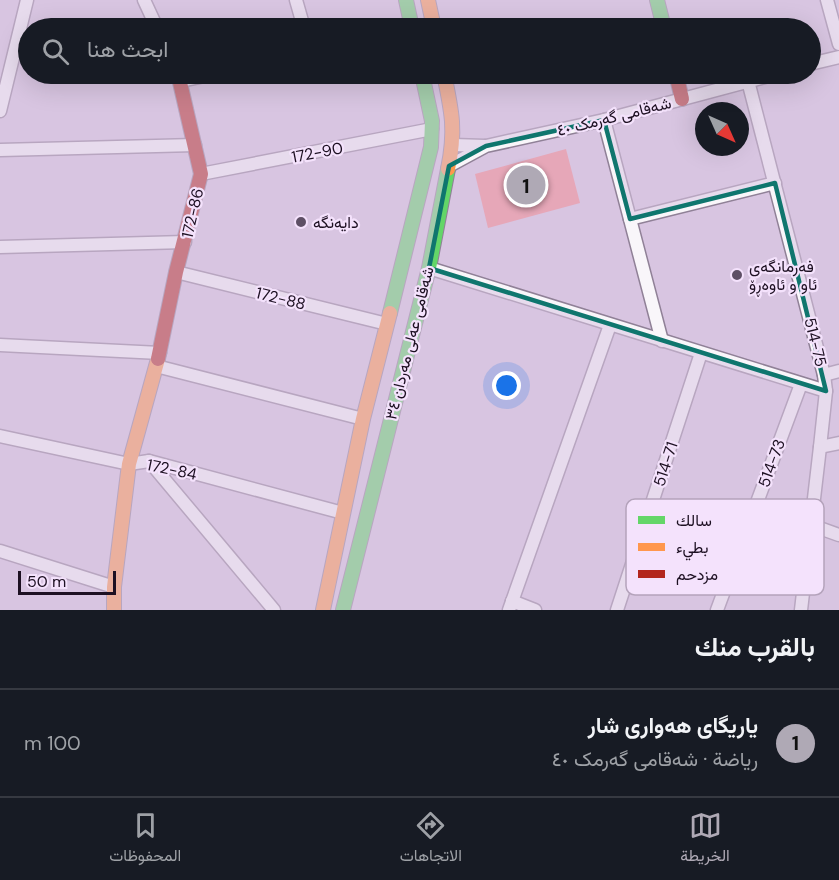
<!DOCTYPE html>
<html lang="ar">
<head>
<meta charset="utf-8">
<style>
	body { margin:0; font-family:"DM Sans",Vazirmatn,sans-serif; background:#242831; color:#f1f3f6; direction:rtl }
	.compass { position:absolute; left:695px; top:102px; width:54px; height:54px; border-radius:50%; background:#171b24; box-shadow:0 6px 24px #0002; rotate:135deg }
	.scale { position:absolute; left:18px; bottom:15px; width:98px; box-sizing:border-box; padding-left:6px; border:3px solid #1d1022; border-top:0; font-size:16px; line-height:21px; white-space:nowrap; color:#1d1022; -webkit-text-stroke:4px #f4e2fc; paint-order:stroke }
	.you { position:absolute; left:507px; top:386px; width:21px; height:21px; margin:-15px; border:4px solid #fff; border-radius:50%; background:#1a73e8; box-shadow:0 0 0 9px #1a73e833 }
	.badge { display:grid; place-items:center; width:39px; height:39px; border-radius:50%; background:#afa9b5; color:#111; font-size:20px; font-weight:700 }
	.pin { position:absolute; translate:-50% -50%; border:3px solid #fff; box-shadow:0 2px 6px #0006 }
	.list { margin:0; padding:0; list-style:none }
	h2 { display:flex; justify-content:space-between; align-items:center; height:78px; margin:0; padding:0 24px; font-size:26px }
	h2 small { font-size:20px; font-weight:400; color:#9ea1a6 }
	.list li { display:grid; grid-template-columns:39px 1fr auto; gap:18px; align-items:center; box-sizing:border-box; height:108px; padding:0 24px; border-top:2px solid #363941 }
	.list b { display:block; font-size:22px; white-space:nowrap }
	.list p { margin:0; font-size:20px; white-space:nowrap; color:#9ea1a6 }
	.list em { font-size:20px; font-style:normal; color:#9ea1a6 }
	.icon { flex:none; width:33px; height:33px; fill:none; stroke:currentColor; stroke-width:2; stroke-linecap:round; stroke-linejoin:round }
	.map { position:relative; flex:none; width:839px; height:610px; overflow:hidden; direction:ltr }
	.search { position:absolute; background:#171b24; box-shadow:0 6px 24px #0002; left:18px; right:18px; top:18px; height:66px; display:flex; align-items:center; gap:15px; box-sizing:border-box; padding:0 21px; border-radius:33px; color:#9ea1a6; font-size:22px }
	.sheet { height:186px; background:#171b24 }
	nav { display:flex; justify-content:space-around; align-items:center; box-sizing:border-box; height:84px; border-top:2px solid #363941; background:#171b24; font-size:16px; color:#9ea1a6 }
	nav a { display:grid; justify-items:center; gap:3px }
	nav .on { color:#afa9b5 }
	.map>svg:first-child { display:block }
</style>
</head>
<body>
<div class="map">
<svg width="839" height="610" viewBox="0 0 839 610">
	<rect width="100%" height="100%" fill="#d8c5e1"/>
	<!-- green -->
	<path fill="#e6a7b8" d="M566 149 580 203 488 228 475 174Z"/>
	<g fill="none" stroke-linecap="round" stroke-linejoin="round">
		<!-- street casing -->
		<g stroke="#908197" stroke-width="15">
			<g id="street">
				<path d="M144 0 157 28"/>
				<path d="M296 0 304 28"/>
				<path d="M827 0 839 44"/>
				<path d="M810 64 839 57"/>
				<path d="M181 81 214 74"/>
				<path d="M748 81 824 375 826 391 820 447 801 610"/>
				<path d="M0 111 27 0"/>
				<path d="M604 120 662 341"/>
				<path d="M453 145 485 146"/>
				<path d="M0 150 195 145"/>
				<path d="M449 166 486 146 604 120 776 74"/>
				<path d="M201 174 432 129"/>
				<path d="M630 219 775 183"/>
				<path d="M0 247 185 242"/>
				<path d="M429 268 826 391"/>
				<path d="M176 272 387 324"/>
				<path d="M0 345 160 353"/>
				<path d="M156 366 363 419"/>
				<path d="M824 375 839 371"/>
				<path d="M0 436 129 464 149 461 343 513"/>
				<path d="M820 447 839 443"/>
				<path d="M149 461 274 610"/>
				<path d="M811 525 839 535"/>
				<path d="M0 551 114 587"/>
				<path d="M512 601 535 610"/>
				<path d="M509 610 610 325"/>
				<path d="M617 610 701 353"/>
				<path d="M717 610 801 384"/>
			</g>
		</g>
		<!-- fast casing -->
		<g stroke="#908197" stroke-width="16">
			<g id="fast">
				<path d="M406 0 412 28"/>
				<path d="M657 0 664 28"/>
				<path d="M390 313 431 147 432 121 422 74"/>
				<path d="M343 610 429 268 448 169"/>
			</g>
		</g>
		<!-- slow casing -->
		<g stroke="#908197" stroke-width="16">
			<g id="slow">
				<path d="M428 0 434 28"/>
				<path d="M444 74C452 112 456 131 448 169"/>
				<path d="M114 610V587L129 464 158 359"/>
				<path d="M323 610 363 419 390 313"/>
			</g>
		</g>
		<!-- jam casing -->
		<g stroke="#908197" stroke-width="16">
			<g id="jam">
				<path d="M676 74 682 99"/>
				<path d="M158 359 176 272 201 174 178 74"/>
			</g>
		</g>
		<!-- street -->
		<use href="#street" stroke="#f9f6fa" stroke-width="12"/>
		<!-- fast -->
		<use href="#fast" stroke="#63d668" stroke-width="14"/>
		<!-- slow -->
		<use href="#slow" stroke="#ff974d" stroke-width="14"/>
		<!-- jam -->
		<use href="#jam" stroke="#b3261e" stroke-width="14"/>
	</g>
	<!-- marked area -->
	<path d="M0 0H839V610H0ZM604 120 630 219 775 183 826 391 429 268 449 166 486 146Z" fill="#d8c5e1" fill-opacity=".55" fill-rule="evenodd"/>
	<path fill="none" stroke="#0f766e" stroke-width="4.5" stroke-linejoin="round" d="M604 120 630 219 775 183 826 391 429 268 449 166 486 146Z"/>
	<!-- markers -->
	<g fill="#5e4f65" stroke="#f4e2fc" stroke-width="2">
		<circle cx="301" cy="222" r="6"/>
		<circle cx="737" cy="275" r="6"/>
	</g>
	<g text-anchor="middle" stroke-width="4.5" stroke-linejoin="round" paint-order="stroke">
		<!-- street labels -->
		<g font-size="16" fill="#1d1022" stroke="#f4e2fc">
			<text transform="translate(614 116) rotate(-14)" y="6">شەقامی گەرمک ٤٠</text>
			<text transform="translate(317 152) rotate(-11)" y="6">172-90</text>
			<text transform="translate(192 213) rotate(-77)" y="6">172-86</text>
			<text transform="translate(281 298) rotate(14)" y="6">172-88</text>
			<text transform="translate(816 342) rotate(76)" y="6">514-75</text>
			<text transform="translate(409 343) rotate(-76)" y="6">شەقامی عەلی مەردان ٣٤</text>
			<text transform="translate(771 463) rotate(-70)" y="6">514-73</text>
			<text transform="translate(665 464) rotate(-72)" y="6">514-71</text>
			<text transform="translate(172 469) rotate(12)" y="6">172-84</text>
		</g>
		<!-- poi labels -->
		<g font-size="16" fill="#1d1022" stroke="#f4e2fc" text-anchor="start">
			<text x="313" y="228">دایەنگە</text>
			<text x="749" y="272">فەرمانگەی<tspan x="749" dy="18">ئاو و ئاوەڕۆ</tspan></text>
		</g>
	</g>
	<!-- legend -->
	<rect x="626" y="499" width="198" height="96" rx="9" fill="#f4e2fc" stroke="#b4a3bb" stroke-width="1.5"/>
	<rect x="638" y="516" width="27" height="8" fill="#63d668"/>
	<rect x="638" y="543" width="27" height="8" fill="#ff974d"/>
	<rect x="638" y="570" width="27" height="8" fill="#b3261e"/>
	<g font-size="16" fill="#1d1022">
		<text x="676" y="526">سالك</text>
		<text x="676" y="553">بطيء</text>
		<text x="676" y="580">مزدحم</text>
	</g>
</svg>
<svg class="compass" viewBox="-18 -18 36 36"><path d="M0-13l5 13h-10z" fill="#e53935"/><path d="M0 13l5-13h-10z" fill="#9ea1a6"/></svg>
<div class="scale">50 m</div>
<div class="you"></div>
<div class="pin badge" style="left:526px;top:185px">1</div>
<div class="search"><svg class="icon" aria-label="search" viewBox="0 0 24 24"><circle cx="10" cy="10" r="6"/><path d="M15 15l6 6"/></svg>ابحث هنا</div>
</div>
<section class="sheet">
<h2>بالقرب منك<small></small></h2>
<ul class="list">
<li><span class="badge">1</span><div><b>یاریگای هەواری شار</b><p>رياضة · شەقامی گەرمک ٤٠</p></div><em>100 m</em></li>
</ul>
</section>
<nav>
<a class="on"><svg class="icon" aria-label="map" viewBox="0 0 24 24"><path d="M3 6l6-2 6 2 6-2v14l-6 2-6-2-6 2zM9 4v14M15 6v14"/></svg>الخريطة</a>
<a><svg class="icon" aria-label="directions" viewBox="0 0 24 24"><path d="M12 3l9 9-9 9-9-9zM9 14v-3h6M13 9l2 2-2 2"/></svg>الاتجاهات</a>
<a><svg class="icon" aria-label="saved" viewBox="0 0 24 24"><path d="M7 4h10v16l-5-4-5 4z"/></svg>المحفوظات</a>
</nav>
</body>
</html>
